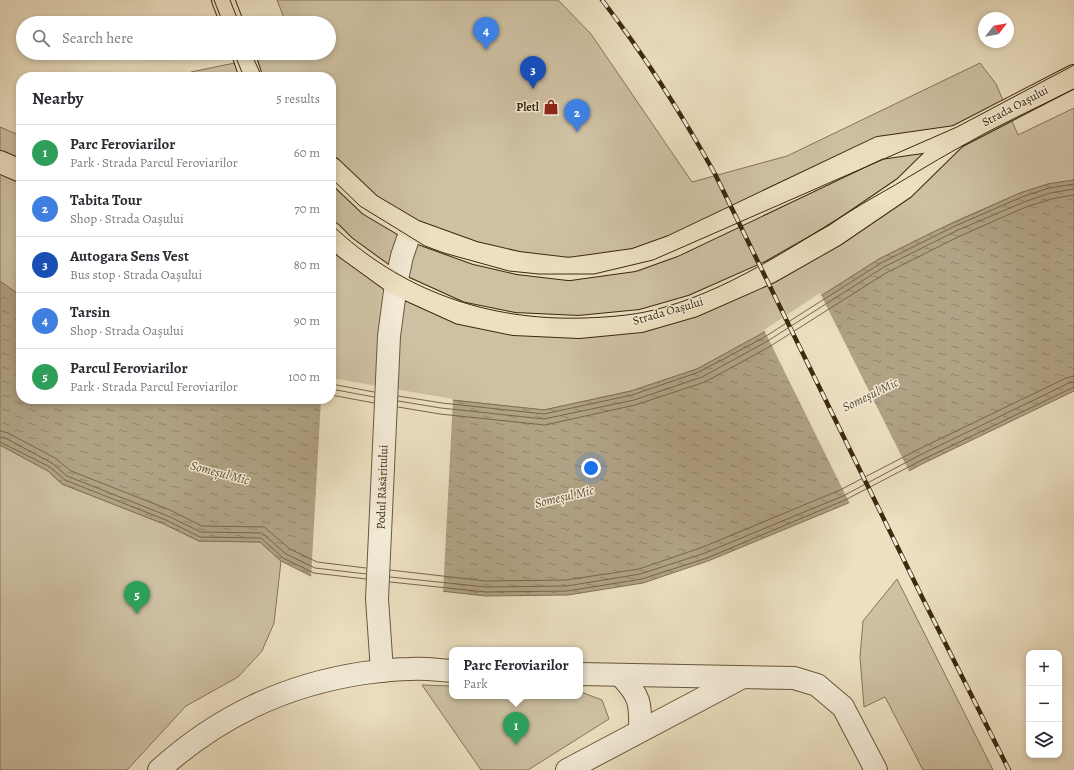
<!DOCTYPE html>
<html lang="en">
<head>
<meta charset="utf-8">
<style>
	body { margin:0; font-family:Alegreya,serif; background:#f2f2f3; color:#2b2b33 }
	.controls { position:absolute; right:12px; bottom:12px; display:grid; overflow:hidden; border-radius:8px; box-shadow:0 2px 6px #0003 }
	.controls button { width:36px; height:36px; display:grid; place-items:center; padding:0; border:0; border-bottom:1px solid #e1e1e2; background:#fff; color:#2b2b33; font:20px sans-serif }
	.compass { position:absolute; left:978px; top:12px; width:36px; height:36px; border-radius:50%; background:#fff; box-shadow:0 2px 6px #0003; rotate:59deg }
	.you { position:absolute; left:591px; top:468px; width:14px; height:14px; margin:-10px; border:3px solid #fff; border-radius:50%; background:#1a73e8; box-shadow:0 0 0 6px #1a73e833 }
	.badge { display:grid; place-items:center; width:26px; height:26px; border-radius:50%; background:#d93025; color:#fff; font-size:13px; font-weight:700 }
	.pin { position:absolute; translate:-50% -33px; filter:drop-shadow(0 1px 2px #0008) }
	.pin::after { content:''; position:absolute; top:21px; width:14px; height:12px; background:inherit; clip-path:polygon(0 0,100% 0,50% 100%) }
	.popup { position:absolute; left:449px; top:647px; width:134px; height:52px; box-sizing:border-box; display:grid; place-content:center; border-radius:8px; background:#fff; filter:drop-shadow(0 1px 3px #0005); font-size:13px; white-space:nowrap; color:#7c7c81 }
	.popup b { font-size:15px; color:#2b2b33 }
	.popup::after { content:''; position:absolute; left:50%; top:100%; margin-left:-8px; border:8px solid transparent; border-top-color:#fff }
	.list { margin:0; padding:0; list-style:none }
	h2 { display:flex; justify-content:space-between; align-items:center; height:52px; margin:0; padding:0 16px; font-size:17px }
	h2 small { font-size:13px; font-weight:400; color:#7c7c81 }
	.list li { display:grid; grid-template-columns:26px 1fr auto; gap:12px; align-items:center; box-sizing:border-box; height:56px; padding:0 16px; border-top:1px solid #e1e1e2 }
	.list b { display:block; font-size:15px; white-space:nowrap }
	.list p { margin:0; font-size:13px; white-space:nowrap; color:#7c7c81 }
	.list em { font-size:13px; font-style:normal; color:#7c7c81 }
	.icon { flex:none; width:22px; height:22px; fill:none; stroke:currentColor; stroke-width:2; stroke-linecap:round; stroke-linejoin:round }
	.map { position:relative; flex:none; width:1074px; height:770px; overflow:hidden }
	.search { position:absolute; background:#fff; box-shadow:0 2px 6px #0003; left:16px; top:16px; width:320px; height:44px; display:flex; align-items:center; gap:10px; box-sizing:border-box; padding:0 14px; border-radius:22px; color:#7c7c81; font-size:15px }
	.panel { position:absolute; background:#fff; box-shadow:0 2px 6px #0003; left:16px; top:72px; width:320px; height:332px; border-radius:16px }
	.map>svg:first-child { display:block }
</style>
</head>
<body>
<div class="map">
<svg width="1074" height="770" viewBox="0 0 1074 770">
	<defs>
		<pattern id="water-ripples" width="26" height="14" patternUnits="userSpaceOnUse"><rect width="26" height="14" fill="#b0a284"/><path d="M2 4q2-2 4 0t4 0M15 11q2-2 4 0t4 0" fill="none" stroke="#90846a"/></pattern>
	</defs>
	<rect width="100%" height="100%" fill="#ece0c1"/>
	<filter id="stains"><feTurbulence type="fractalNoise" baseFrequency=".005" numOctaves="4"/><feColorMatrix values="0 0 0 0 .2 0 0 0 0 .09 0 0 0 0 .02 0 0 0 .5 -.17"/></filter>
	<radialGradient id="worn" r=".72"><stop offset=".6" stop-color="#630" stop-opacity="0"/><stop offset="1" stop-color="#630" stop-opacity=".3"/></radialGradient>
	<!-- green -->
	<g fill="#cec1a3" stroke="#857558">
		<path d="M277 0H558L591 34 692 182 787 156 980 63 996 84 1018 135 1074 108V180L1048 184 1020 193 954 222 879 259 761 334 697 369 631 391 544 410 442 399 331 380V77H188L191 72 283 53H329V23H286Z"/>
		<path d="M0 127 21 136V296L0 282Z"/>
		<path d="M0 445 48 471 62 484 164 524 199 541 260 542 281 561 274 623 262 651 238 677 186 706 127 770H0Z"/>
		<path d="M897 579 993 770H923L885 697 864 707 860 657 863 621Z"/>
		<path d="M422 685 452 686V696H580V692H581L602 700 609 719 528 770H481Z"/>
	</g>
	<!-- water -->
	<path fill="url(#water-ripples)" stroke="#827255" d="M1074 180V391L924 463 846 504 708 561 643 583 568 595 486 596 313 577 281 561 260 542 199 541 164 524 62 484 48 471 0 445V281L21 296V399H442L544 410 631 391 697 369 761 334 879 259 933 232 1020 193 1048 184Z"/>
	<!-- pier -->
	<g fill="#ece0c1">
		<path d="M820 293 910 473 850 504 764 330Z"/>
		<path d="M331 378 453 399 443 594 311 578 321 399H331Z"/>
	</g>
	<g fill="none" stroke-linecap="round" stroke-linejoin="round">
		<!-- shore -->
		<g stroke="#766649" stroke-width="1">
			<path d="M331 384 374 392"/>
			<path d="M331 389 374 397"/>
			<path d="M331 395 374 403"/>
			<path d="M398 396 442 403 544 414 632 395 699 372 763 338 881 263 955 226 1022 197 1049 188 1074 184"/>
			<path d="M398 401 441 408 544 419 634 400 702 377 766 342 884 267 958 230 1024 202 1050 193 1074 189"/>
			<path d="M398 407 440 414 545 425 635 405 705 382 769 347 886 273 960 236 1026 207 1051 199 1074 195"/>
			<path d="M0 431 8 433 55 458 71 471 170 510 202 526 264 527 290 549 317 562 366 568"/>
			<path d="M0 437 5 438 52 463 67 476 168 516 201 532 262 533 286 554 315 568 366 574"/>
			<path d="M0 442 50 467 65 480 166 520 200 537 261 538 283 558 314 573 366 579"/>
			<path d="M390 570 486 581 566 580 639 569 703 547 840 490 917 450 1066 378 1074 376"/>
			<path d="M390 577 486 587 567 586 640 574 705 553 843 496 920 455 1069 383 1074 382"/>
			<path d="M390 582 486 592 567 591 642 579 707 558 845 500 922 460 1074 387"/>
		</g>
		<!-- minor casing -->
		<g stroke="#68573b" stroke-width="24">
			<g id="minor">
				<path d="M382 671 377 599 389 336 396 284 402 256 411 230"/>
				<path d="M580 674 794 678 817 685 843 707 876 770"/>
				<path d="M620 675C640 696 641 703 640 731"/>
				<path d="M159 770C219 716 285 685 364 673 379 671 395 669 410 669 424 668 438 670 452 671"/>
				<path d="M567 770 741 678"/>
			</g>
		</g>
		<!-- major casing -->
		<g stroke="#3c290e" stroke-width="24">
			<g id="major">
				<path d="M223 0 232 23"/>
				<path d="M243 53 251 77"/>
				<path d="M0 162 21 171"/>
				<path d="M331 168 370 205 414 231 475 253 518 263 569 269 634 260 673 246 879 148 956 137"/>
				<path d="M331 233 345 247 396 284 460 313 514 324 579 327 641 321 693 306 770 272 835 235 904 188 956 137 1074 76"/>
			</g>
		</g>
		<!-- minor -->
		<use href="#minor" stroke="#f3ebd7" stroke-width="22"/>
		<!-- major -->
		<use href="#major" stroke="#ece0c1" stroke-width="22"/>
		<!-- tram -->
		<g stroke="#3c290e" stroke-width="1">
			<path d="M214 0 223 23"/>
			<path d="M230 0 239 23"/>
			<path d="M234 53 244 77"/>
			<path d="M251 53 262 77"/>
			<path d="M331 178 360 206 425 246 444 253 509 271 539 274H594L653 260 957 127 1074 65"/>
			<path d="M331 224C401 291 488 321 584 318 612 317 639 315 665 307 741 285 807 236 874 197 903 181 931 163 960 147 997 126 1036 108 1074 89"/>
		</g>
		<!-- rail casing -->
		<g stroke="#3c290e" stroke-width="4.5">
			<path id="rail" d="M602 0C645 56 680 111 715 174L923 599 1009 770"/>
		</g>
		<!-- rail -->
		<use href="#rail" stroke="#f3ebd7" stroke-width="3" stroke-dasharray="9" stroke-linecap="butt"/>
	</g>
	<!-- icons -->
	<defs>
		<g id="shop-bare" transform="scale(1.2)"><path d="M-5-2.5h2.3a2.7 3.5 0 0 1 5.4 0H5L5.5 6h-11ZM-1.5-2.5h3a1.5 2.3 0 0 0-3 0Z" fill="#8f2418" stroke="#f3ebd7" stroke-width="2.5" paint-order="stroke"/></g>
	</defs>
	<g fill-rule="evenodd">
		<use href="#shop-bare" x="551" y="107"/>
	</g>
	<g text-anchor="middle" stroke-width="3" stroke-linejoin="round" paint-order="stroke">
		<!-- street labels -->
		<g font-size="12" fill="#3c290e" stroke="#f3ebd7">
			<text transform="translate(1015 106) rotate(-28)" y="4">Strada Oașului</text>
			<text transform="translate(668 311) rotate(-16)" y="4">Strada Oașului</text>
			<text transform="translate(382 487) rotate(-88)" y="4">Podul Răsăritului</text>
		</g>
		<!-- poi labels -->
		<g font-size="12" font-weight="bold" fill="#3c290e" stroke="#f3ebd7" text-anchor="end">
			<text x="539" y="111">Pletl</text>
		</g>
		<!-- water labels -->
		<g font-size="13" font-style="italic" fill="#5f4d31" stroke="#f3ebd7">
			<text transform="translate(870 394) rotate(-26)" y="5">Someșul Mic</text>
			<text transform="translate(220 472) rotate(15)" y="5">Someșul Mic</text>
			<text transform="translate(564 496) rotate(-13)" y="5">Someșul Mic</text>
		</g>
	</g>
	<rect width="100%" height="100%" filter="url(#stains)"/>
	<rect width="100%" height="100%" fill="url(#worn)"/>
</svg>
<div class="controls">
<button>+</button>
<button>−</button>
<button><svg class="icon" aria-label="layers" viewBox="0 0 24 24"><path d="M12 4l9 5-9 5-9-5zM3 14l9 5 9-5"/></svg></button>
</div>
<svg class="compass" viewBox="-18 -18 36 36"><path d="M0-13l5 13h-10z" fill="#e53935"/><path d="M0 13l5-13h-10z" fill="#7c7c81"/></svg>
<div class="you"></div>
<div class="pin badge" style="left:516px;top:745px;background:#2e9e5b">1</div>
<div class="popup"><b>Parc Feroviarilor</b>Park</div>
<div class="pin badge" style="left:577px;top:132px;background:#3f7fe0">2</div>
<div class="pin badge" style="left:533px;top:89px;background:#1a4fb4">3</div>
<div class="pin badge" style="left:486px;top:50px;background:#3f7fe0">4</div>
<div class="pin badge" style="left:137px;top:614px;background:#2e9e5b">5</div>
<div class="search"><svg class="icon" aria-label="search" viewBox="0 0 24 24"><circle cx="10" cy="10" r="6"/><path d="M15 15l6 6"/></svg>Search here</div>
<section class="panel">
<h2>Nearby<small>5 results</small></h2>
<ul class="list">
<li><span class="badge" style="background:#2e9e5b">1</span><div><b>Parc Feroviarilor</b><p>Park · Strada Parcul Feroviarilor</p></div><em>60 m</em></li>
<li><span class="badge" style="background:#3f7fe0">2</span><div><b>Tabita Tour</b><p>Shop · Strada Oașului</p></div><em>70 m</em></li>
<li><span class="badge" style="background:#1a4fb4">3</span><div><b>Autogara Sens Vest</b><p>Bus stop · Strada Oașului</p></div><em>80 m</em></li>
<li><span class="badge" style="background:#3f7fe0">4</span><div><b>Tarsin</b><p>Shop · Strada Oașului</p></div><em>90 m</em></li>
<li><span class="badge" style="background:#2e9e5b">5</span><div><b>Parcul Feroviarilor</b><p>Park · Strada Parcul Feroviarilor</p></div><em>100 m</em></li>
</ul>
</section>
</div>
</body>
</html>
